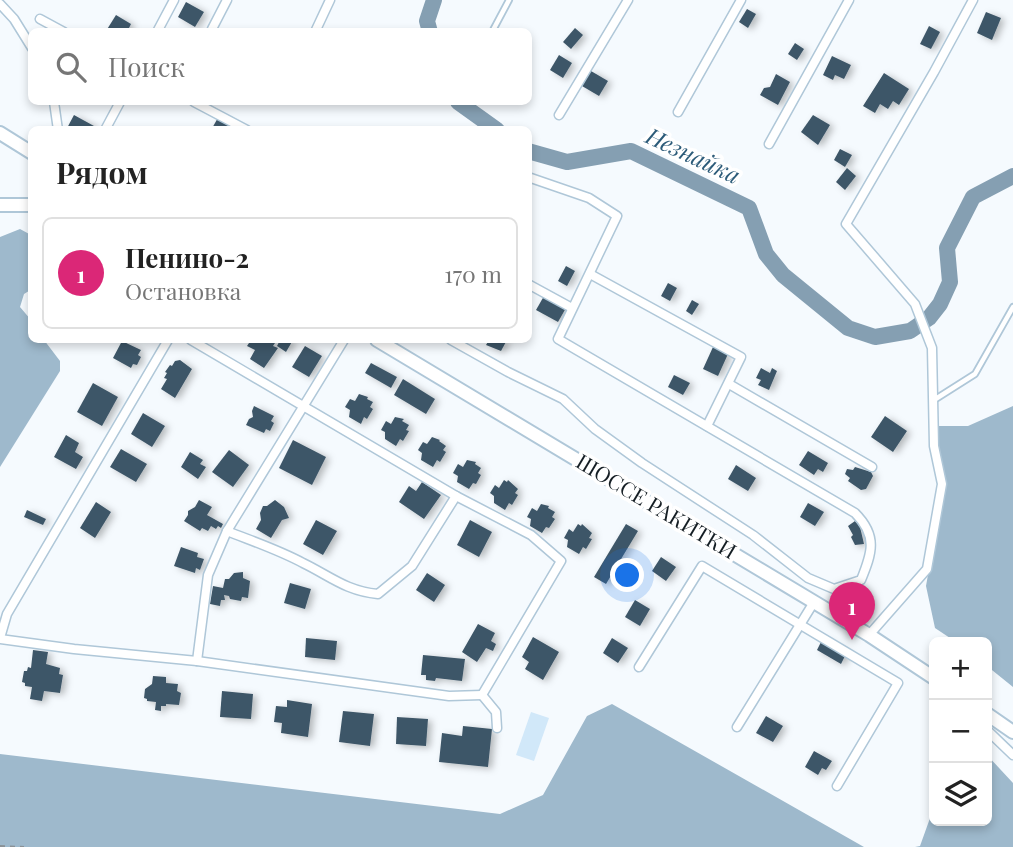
<!DOCTYPE html>
<html lang="ru">
<head>
<meta charset="utf-8">
<style>
	body { margin:0; font-family:"Playfair Display",serif; background:#f2f2f2; color:#222 }
	.controls { position:absolute; right:21px; bottom:21px; display:grid; overflow:hidden; border-radius:10px; box-shadow:0 4px 10px #0003 }
	.controls button { width:63px; height:63px; display:grid; place-items:center; padding:0; border:0; border-bottom:2px solid #e0e0e0; background:#fff; color:#222; font:35px sans-serif }
	.you { position:absolute; left:628px; top:576px; width:24px; height:24px; margin:-18px; border:5px solid #fff; border-radius:50%; background:#1a73e8; box-shadow:0 0 0 10px #1a73e833 }
	.badge { display:grid; place-items:center; width:46px; height:46px; border-radius:50%; background:#db2777; color:#fff; font-size:23px; font-weight:700 }
	.pin { position:absolute; translate:-50% -58px; filter:drop-shadow(0 2px 4px #0008) }
	.pin::after { content:''; position:absolute; top:37px; width:24px; height:21px; background:inherit; clip-path:polygon(0 0,100% 0,50% 100%) }
	.list { margin:0; padding:0; list-style:none }
	h2 { display:flex; justify-content:space-between; align-items:center; height:91px; margin:0; padding:0 28px; font-size:30px }
	h2 small { font-size:23px; font-weight:400; color:#767676 }
	.list li { display:grid; grid-template-columns:46px 1fr auto; gap:21px; align-items:center; box-sizing:border-box; height:112px; margin:0 14px 14px; padding:0 14px; border:2px solid #e0e0e0; border-radius:10px }
	.list b { display:block; font-size:26px; white-space:nowrap }
	.list p { margin:0; font-size:23px; white-space:nowrap; color:#767676 }
	.list em { font-size:23px; font-style:normal; color:#767676 }
	.icon { flex:none; width:38px; height:38px; fill:none; stroke:currentColor; stroke-width:2; stroke-linecap:round; stroke-linejoin:round }
	.map { position:relative; flex:none; width:1013px; height:847px; overflow:hidden }
	.search { position:absolute; background:#fff; box-shadow:0 4px 10px #0003; left:28px; top:28px; width:504px; height:77px; display:flex; align-items:center; gap:18px; box-sizing:border-box; padding:0 24px; border-radius:10px; color:#767676; font-size:26px }
	.panel { position:absolute; background:#fff; box-shadow:0 4px 10px #0003; left:28px; top:126px; width:504px; height:217px; border-radius:10px }
	.map>svg:first-child { display:block }
</style>
</head>
<body>
<div class="map">
<svg width="1013" height="847" viewBox="0 0 1013 847">
	<defs>
		<filter id="shadow"><feDropShadow dx="4" dy="2" stdDeviation="3.5" flood-color="#0004"/></filter>
	</defs>
	<rect width="100%" height="100%" fill="#f5fafe"/>
	<!-- green -->
	<path fill="#d1e8f9" d="M531 712 549 718 534 761 516 755Z"/>
	<!-- forest -->
	<g fill="#9eb9cc">
		<path d="M20 229 31 235 32 289 24 294 20 307 31 320 32 340H44L60 361V371L0 467V237Z"/>
		<path d="M1013 406V687L987 666V642H956L935 628 926 586 942 496 937 426H968Z"/>
		<path d="M612 704 864 847H0V754L500 814 543 795 587 716Z"/>
		<path d="M987 755 1013 783V847H915L920 846 934 807V821H987Z"/>
	</g>
	<g fill="none" stroke-linecap="round" stroke-linejoin="round">
		<!-- river -->
		<g stroke="#859fb2" stroke-width="16">
			<path d="M430 32 427 21 434 0"/>
			<path d="M458 102 497 130"/>
			<path d="M528 151 567 162 631 151 749 208 766 254 783 275 848 328 875 337 910 331 929 318 940 304 950 282 947 248 973 197 1013 176"/>
		</g>
	</g>
	<!-- building -->
	<g fill="#3e5667" filter="url(#shadow)">
		<path d="M186 2 204 12 195 27 178 17Z"/>
		<path d="M747 9 756 14 748 28 739 22Z"/>
		<path d="M986 12 1001 18 992 40 977 33Z"/>
		<path d="M116 15 131 24 127 32 106 31Z"/>
		<path d="M929 26 940 32 931 49 920 44Z"/>
		<path d="M575 28 583 35 571 49 563 42Z"/>
		<path d="M795 43 804 49 797 60 788 54Z"/>
		<path d="M559 55 572 63 563 78 550 70Z"/>
		<path d="M832 56 851 65 844 79 835 75 833 80 823 75Z"/>
		<path d="M591 71 608 81 599 96 582 86Z"/>
		<path d="M884 73 909 89 899 105 893 101 888 109 880 104 875 113 863 106Z"/>
		<path d="M776 74 790 82 778 105 760 95 764 88 770 87Z"/>
		<path d="M74 115 94 126 92 130H66Z"/>
		<path d="M813 115 830 125 818 145 801 132Z"/>
		<path d="M219 116 231 124 228 130H211Z"/>
		<path d="M840 149 852 155 845 167 834 160Z"/>
		<path d="M847 168 856 176 845 190 836 182Z"/>
		<path d="M566 266 575 271 567 286 558 281Z"/>
		<path d="M668 283 677 288 670 301 661 296Z"/>
		<path d="M544 296 566 308 558 322 536 310Z"/>
		<path d="M692 300 699 304 692 315 686 311Z"/>
		<path d="M251 340H270L275 343 273 346 278 348 264 368 250 359 255 350 247 346Z"/>
		<path d="M280 340H293L286 352 277 346Z"/>
		<path d="M489 340H507L501 351 486 345Z"/>
		<path d="M122 341 141 350 138 355 141 357 137 365 133 364 131 368 113 358Z"/>
		<path d="M305 346 322 356 309 377 292 367Z"/>
		<path d="M713 347 728 354 718 376 703 369Z"/>
		<path d="M180 360 192 369 175 398 161 389 167 379 164 378 167 373 165 372 170 365 172 366 175 361Z"/>
		<path d="M371 363 397 377 391 388 365 373Z"/>
		<path d="M761 368 770 373 772 368 777 371 769 390 758 385 761 380 756 378Z"/>
		<path d="M674 375 690 383 683 395 668 387Z"/>
		<path d="M403 379 435 399 426 414 394 395Z"/>
		<path d="M93 383 118 397 102 426 77 412Z"/>
		<path d="M359 394 368 397 367 399 373 402 370 407 373 409 367 419 364 417 361 424 349 417 350 410 345 407 350 399 355 401Z"/>
		<path d="M254 406 274 416 271 421 274 423 270 431 266 429 264 433 246 425 249 419 253 417 252 411Z"/>
		<path d="M143 413 165 426 152 447 131 434Z"/>
		<path d="M885 416 907 431 893 452 871 437Z"/>
		<path d="M395 417 404 419 402 421 409 425 406 430 409 431 403 441 400 439 396 446 385 439V432L381 430 386 421 391 424Z"/>
		<path d="M66 435 79 443 75 452 83 457 76 469 54 457Z"/>
		<path d="M432 437 440 440 439 441 446 446 443 450 446 452 440 462 437 460 433 467 421 460 422 453 418 450 423 442 427 444Z"/>
		<path d="M293 440 326 457 312 485 279 468Z"/>
		<path d="M121 449 147 464 136 482 110 467Z"/>
		<path d="M229 450 249 465 233 487 212 472Z"/>
		<path d="M808 451 828 463 823 472 818 469 814 475 799 465Z"/>
		<path d="M190 452 203 460 200 464 206 467 198 479 181 467Z"/>
		<path d="M467 460 476 462 475 464 481 468 478 473 481 475 476 484 473 483 469 489 457 482 458 476 453 473 458 464 463 467Z"/>
		<path d="M736 465 756 478 748 491 728 479Z"/>
		<path d="M855 467 871 472 873 476 866 489 861 490 848 481 850 478 845 474 847 469 853 470Z"/>
		<path d="M504 480 507 482 508 480 518 489 515 493 518 495 512 505 509 503 505 510 494 503V496L490 493 495 485 499 488Z"/>
		<path d="M422 482 441 495 424 519 399 502 409 486 416 491Z"/>
		<path d="M199 500 212 507 207 515 223 524 221 528 218 526 216 529 211 526 208 531 202 528 200 531 184 521 188 515V511L195 507Z"/>
		<path d="M275 500 284 507 289 518 282 520 271 538 256 529 261 520 260 513 263 506H267Z"/>
		<path d="M96 502 111 512 95 538 80 528Z"/>
		<path d="M808 503 824 512 815 526 800 517Z"/>
		<path d="M541 504 549 506 548 508 555 512 552 517 555 519 549 528 546 527 542 533 530 526 531 519 527 517 532 508 537 511Z"/>
		<path d="M27 510 46 519 43 525 24 517Z"/>
		<path d="M316 520 337 531 323 555 303 544Z"/>
		<path d="M470 520 492 532 479 557 457 545Z"/>
		<path d="M855 521 860 527 864 544 855 545 851 537 853 535 848 526Z"/>
		<path d="M578 524 581 526 582 524 592 533 589 538 592 539 586 549 583 547 579 554 567 547 568 540 564 538 569 529 573 532Z"/>
		<path d="M626 524 638 531 606 584 594 577Z"/>
		<path d="M181 547 198 553 197 557 204 559 200 570 196 568 195 573 174 566Z"/>
		<path d="M661 557 676 567 666 581 652 571Z"/>
		<path d="M243 572V578L250 581 248 598 242 597 241 601 230 599 229 596 224 595 225 600H221L220 606 210 604 213 586 223 588 225 579H229L234 573Z"/>
		<path d="M427 573 445 585 434 602 416 590Z"/>
		<path d="M290 583 311 589 305 609 284 603Z"/>
		<path d="M635 600 650 609 640 626 625 617Z"/>
		<path d="M478 624 495 633 491 641 496 644 493 651 486 648 477 662 462 652Z"/>
		<path d="M533 637 559 652 543 680 525 669 529 662 522 657Z"/>
		<path d="M306 638 337 641 335 660 305 657Z"/>
		<path d="M612 638 628 648 618 663 603 653Z"/>
		<path d="M823 638 847 652 841 664 817 650Z"/>
		<path d="M33 650 48 652 46 664 60 668 59 674 63 675 60 693 44 691 42 701 30 699 32 687 25 686V683L22 682 24 671H27L28 667 31 668Z"/>
		<path d="M423 655 465 659 462 681 436 678 435 681 426 680V675H421Z"/>
		<path d="M153 676 166 677V683L178 684 177 691 181 693 179 705 166 704V706H161V711L155 710 156 702 147 701V699L144 698 145 689 152 684Z"/>
		<path d="M222 691 253 694 251 719 220 717Z"/>
		<path d="M287 700 312 704 308 737 281 733 282 723 274 722 276 706 287 707Z"/>
		<path d="M343 711 374 714 370 746 339 742Z"/>
		<path d="M766 716 783 726 773 742 756 733Z"/>
		<path d="M397 717 428 719 426 746 396 744Z"/>
		<path d="M463 726 492 729 488 767 439 762 442 733 462 736Z"/>
		<path d="M814 751 832 761 826 770 822 768 818 775 805 767Z"/>
	</g>
	<g fill="none" stroke-linecap="round" stroke-linejoin="round">
		<!-- lane casing -->
		<g stroke="#afc7d8" stroke-width="8">
			<g id="lane">
				<path d="M492 32 509 0"/>
				<path d="M934 400 975 374 1013 307"/>
			</g>
		</g>
		<!-- street casing -->
		<g stroke="#afc7d8" stroke-width="11">
			<g id="street">
				<path d="M0 4 14 19 32 48"/>
				<path d="M40 19 64 32"/>
				<path d="M212 29 227 0"/>
				<path d="M157 32 174 0"/>
				<path d="M315 32 330 0"/>
				<path d="M54 102 58 130"/>
				<path d="M194 102 247 130"/>
				<path d="M678 112 741 0"/>
				<path d="M559 115 628 0"/>
				<path d="M105 130 120 102"/>
				<path d="M769 144 849 0"/>
				<path d="M590 274 741 357 707 426"/>
				<path d="M528 284 572 308"/>
				<path d="M191 340 456 496 531 535 561 561 482 695 496 712 497 728"/>
				<path d="M451 340 508 372 563 399 595 429 642 463 753 535 808 578 834 589 861 580C872 553 878 536 855 513L558 339 617 216 589 198 528 177"/>
				<path d="M729 384 872 467"/>
				<path d="M227 531C252 541 279 550 303 563 330 576 346 591 378 594L412 566 456 496"/>
				<path d="M869 635 927 569 942 484 934 446 932 348 915 304 846 224 934 72 973 0"/>
				<path d="M0 638 7 614 168 340"/>
				<path d="M0 639 74 649 197 661 449 696 482 695"/>
				<path d="M197 661 208 575 227 531 344 340"/>
				<path d="M639 667 702 566 898 683 837 786"/>
				<path d="M737 727 814 602"/>
				<path d="M987 730 1013 755"/>
			</g>
		</g>
		<!-- secondary casing -->
		<g stroke="#afc7d8" stroke-width="16">
			<g id="secondary">
				<path d="M0 133 32 153"/>
				<path d="M0 205H32"/>
				<path d="M377 340 869 635 934 678"/>
				<path d="M987 714 1013 732"/>
			</g>
		</g>
		<!-- path -->
		<path stroke="#8a9196" stroke-width="2" stroke-dasharray="5 5" stroke-linecap="butt" d="M0 846 24 847"/>
		<!-- lane -->
		<use href="#lane" stroke="#fff" stroke-width="4.5"/>
		<!-- street -->
		<use href="#street" stroke="#fff" stroke-width="8"/>
		<!-- secondary -->
		<use href="#secondary" stroke="#fff" stroke-width="12"/>
	</g>
	<g text-anchor="middle" stroke-width="7" stroke-linejoin="round" paint-order="stroke">
		<!-- street labels -->
		<g font-size="21" fill="#151e24" stroke="#fff">
			<text transform="translate(656 507) rotate(31)" y="7">ШОССЕ РАКИТКИ</text>
		</g>
		<!-- water labels -->
		<g font-size="23" font-style="italic" fill="#2c5b79" stroke="#fff">
			<text transform="translate(693 156) rotate(25)" y="8">Незнайка</text>
		</g>
	</g>
</svg>
<div class="controls">
<button>+</button>
<button>−</button>
<button><svg class="icon" aria-label="layers" viewBox="0 0 24 24"><path d="M12 4l9 5-9 5-9-5zM3 14l9 5 9-5"/></svg></button>
</div>
<div class="you"></div>
<div class="pin badge" style="left:852px;top:640px">1</div>
<div class="search"><svg class="icon" aria-label="search" viewBox="0 0 24 24"><circle cx="10" cy="10" r="6"/><path d="M15 15l6 6"/></svg>Поиск</div>
<section class="panel">
<h2>Рядом<small></small></h2>
<ul class="list">
<li><span class="badge">1</span><div><b>Пенино-2</b><p>Остановка</p></div><em>170 m</em></li>
</ul>
</section>
</div>
</body>
</html>
